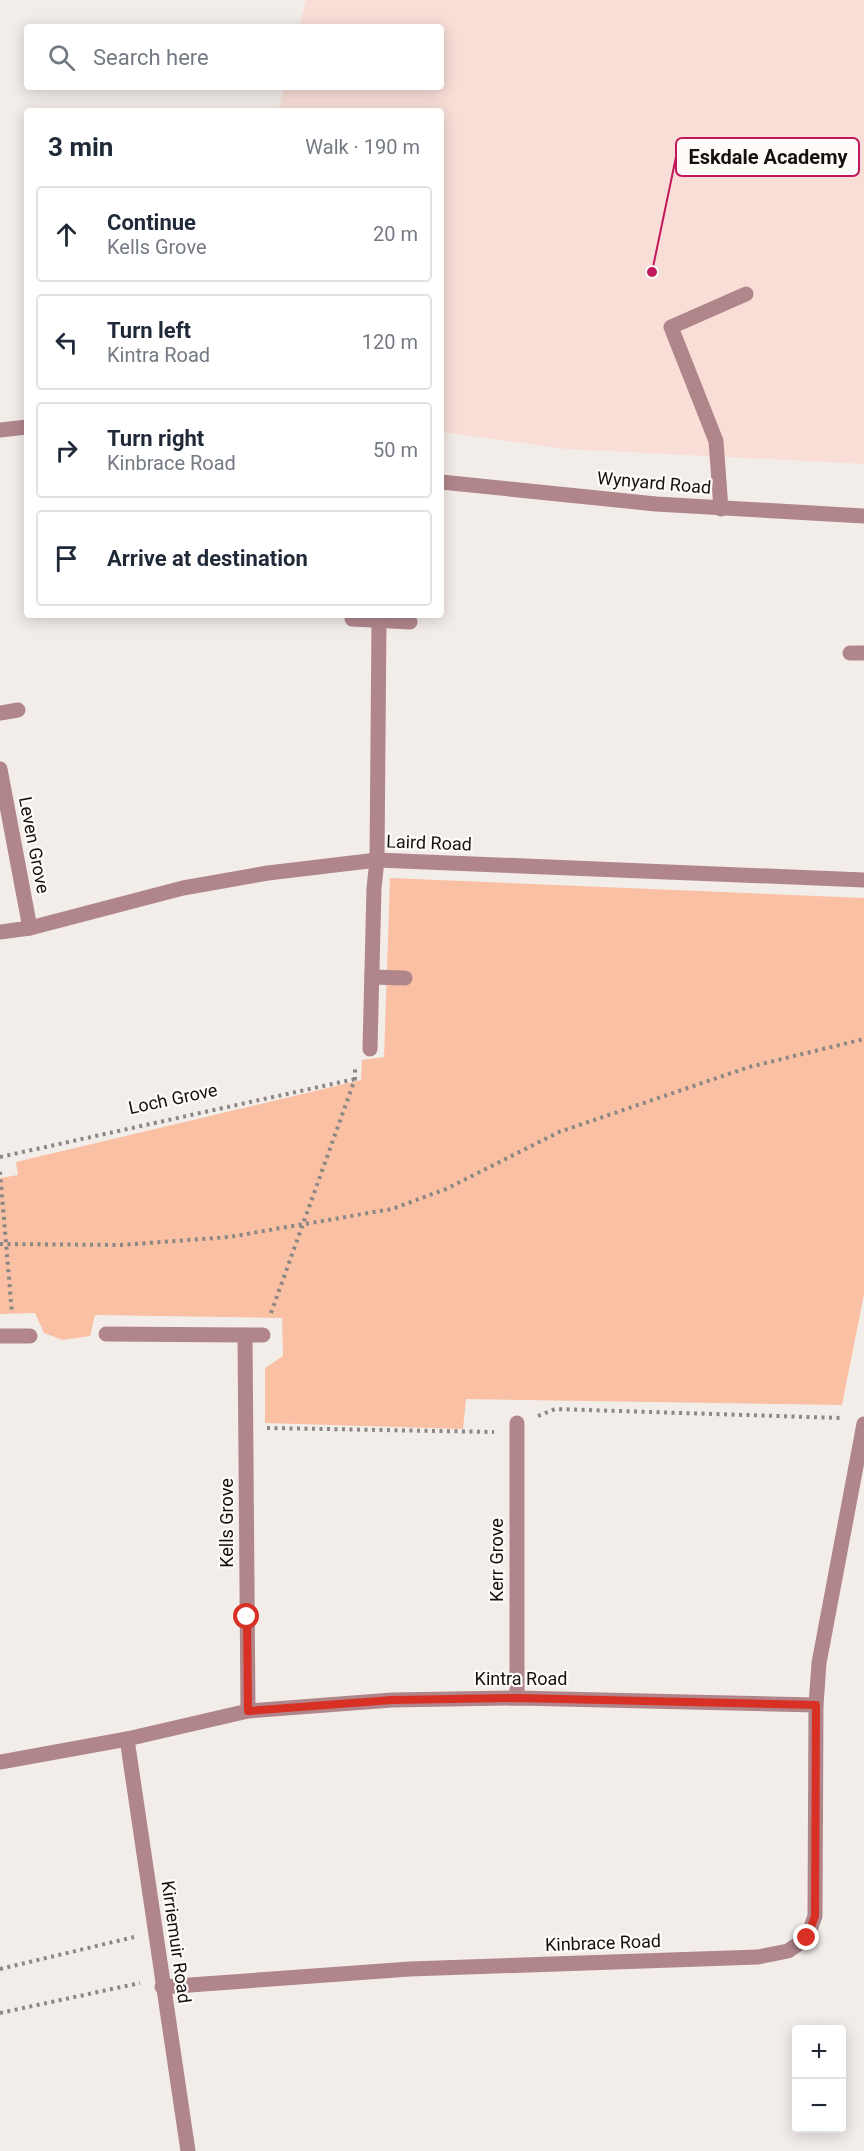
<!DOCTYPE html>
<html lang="en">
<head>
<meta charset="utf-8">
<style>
	body { margin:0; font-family:Roboto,sans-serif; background:#f2f2f3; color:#1f2937 }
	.controls { position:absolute; right:18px; bottom:18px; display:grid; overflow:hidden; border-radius:6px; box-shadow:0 3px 15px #0003 }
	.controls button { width:54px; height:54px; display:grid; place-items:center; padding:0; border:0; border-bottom:2px solid #e0e1e3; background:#fff; color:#1f2937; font:30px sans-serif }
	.stop { position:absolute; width:18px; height:18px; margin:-14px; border:4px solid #d93025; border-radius:50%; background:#fff }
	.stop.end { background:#d93025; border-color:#fff; box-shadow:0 2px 6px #0008 }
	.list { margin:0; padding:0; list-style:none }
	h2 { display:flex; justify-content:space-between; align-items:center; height:78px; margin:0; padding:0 24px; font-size:26px }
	h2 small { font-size:20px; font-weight:400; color:#747a83 }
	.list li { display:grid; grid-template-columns:39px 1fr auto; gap:18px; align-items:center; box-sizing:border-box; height:96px; margin:0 12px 12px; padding:0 12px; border:2px solid #e0e1e3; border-radius:6px }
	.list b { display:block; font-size:22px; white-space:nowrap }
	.list p { margin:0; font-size:20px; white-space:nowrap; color:#747a83 }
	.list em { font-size:20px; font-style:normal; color:#747a83 }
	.icon { flex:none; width:33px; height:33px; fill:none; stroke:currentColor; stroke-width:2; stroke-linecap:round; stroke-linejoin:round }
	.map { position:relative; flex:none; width:864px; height:2151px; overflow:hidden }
	.search { position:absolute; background:#fff; box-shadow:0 3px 15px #0003; left:24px; top:24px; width:420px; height:66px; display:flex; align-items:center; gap:15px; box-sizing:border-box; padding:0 21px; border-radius:6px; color:#747a83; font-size:22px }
	.panel { position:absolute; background:#fff; box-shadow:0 3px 15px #0003; left:24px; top:108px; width:420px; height:510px; border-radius:6px }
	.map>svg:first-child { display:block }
</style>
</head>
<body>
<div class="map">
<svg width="864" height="2151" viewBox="0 0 864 2151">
	<rect width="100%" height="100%" fill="#f3edea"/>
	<!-- education -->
	<path fill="#f8ded7" d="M306 0H864V464L566 449 441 432V111H278L284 87H441V27H299Z"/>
	<!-- green -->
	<path fill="#f9c0a4" d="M390 878 864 898V1294L842 1405 466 1399 463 1429 265 1423V1368L283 1356 282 1318 95 1315 90 1336 63 1340 44 1333 35 1313 0 1314V1178L18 1175 16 1162 361 1080 362 1060 384 1057Z"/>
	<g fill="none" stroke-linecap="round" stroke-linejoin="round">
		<!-- path -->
		<g stroke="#8b8785" stroke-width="4" stroke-dasharray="3 4.5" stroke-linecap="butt">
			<path d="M0 1157 355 1079"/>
			<path d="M0 1172 12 1314"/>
			<path d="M0 1244 121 1245 229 1237 392 1209 446 1189 559 1132 749 1067 864 1039"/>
			<path d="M271 1313 355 1079V1068"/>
			<path d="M538 1416 555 1409 841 1418"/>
			<path d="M267 1428 494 1432"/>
			<path d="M0 1969 134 1937"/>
			<path d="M0 2013 140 1983"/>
		</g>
		<!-- lane -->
		<path stroke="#b0868b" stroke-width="15" d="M721 509 716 441 671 327 746 294"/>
		<!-- street -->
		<g stroke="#b0868b" stroke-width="15">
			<path d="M0 430 27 427"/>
			<path d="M441 482 656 504 864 516"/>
			<path d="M352 619 410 622"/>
			<path d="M850 653H864"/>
			<path d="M0 713 18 710"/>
			<path d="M0 769 30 928"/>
			<path d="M0 932 30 928 183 888 268 873 377 860 864 880"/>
			<path d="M372 977 405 978"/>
			<path d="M370 1049 374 888 377 860 379 620"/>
			<path d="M106 1334 245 1335 248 1711"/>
			<path d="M245 1335H263"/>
			<path d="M0 1336H30"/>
			<path d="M517 1698V1423"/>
			<path d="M127 1739 188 2151"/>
			<path d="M0 1762 127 1739 248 1711 392 1700 517 1698 816 1705"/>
			<path d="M162 1987 410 1969 758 1957 788 1951 807 1938 815 1916 816 1705 819 1663 864 1424"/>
		</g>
	</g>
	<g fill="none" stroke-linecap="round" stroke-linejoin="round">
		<!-- route -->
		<path stroke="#d93025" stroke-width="8" d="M247 1617 248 1711 392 1700 517 1698 816 1705 815 1916 807 1938"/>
	</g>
	<g text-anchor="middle" stroke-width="4.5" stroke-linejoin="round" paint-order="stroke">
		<!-- street labels -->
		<g font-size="18" fill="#141211" stroke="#fefbf9">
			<text transform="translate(654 483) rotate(5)" y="6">Wynyard Road</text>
			<text transform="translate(429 843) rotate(2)" y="6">Laird Road</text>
			<text transform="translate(34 845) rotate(79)" y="6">Leven Grove</text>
			<text transform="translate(173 1099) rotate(-12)" y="6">Loch Grove</text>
			<text transform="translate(227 1523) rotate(-90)" y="6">Kells Grove</text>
			<text transform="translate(497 1560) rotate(-90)" y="6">Kerr Grove</text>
			<text x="521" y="1685">Kintra Road</text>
			<text transform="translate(176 1942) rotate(82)" y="6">Kirriemuir Road</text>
			<text transform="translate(603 1943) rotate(-2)" y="6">Kinbrace Road</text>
		</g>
	</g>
	<!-- callouts -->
	<path fill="none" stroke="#c2185b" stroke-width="2" d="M652 272L676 157"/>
	<circle fill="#c2185b" stroke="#fefbf9" stroke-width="2" cx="652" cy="272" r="6"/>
	<rect fill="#fefbf9" stroke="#c2185b" stroke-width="2" x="676" y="138" width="183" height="38" rx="6"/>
	<g font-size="20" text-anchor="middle" font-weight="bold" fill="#141211">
		<text x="768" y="164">Eskdale Academy</text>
	</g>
</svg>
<div class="controls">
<button>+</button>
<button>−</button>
</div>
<div class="stop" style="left:247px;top:1617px"></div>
<div class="stop end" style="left:807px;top:1938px"></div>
<div class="search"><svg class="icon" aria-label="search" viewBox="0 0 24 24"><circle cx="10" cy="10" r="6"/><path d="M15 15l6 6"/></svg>Search here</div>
<section class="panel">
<h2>3 min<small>Walk · 190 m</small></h2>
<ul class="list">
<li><svg class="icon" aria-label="ahead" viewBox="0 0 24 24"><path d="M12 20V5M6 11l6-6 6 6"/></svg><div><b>Continue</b><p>Kells Grove</p></div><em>20 m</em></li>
<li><svg class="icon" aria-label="left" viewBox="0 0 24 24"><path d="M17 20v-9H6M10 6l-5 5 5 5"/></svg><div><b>Turn left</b><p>Kintra Road</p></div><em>120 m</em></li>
<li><svg class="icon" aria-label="right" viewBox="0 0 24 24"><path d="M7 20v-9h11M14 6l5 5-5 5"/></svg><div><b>Turn right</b><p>Kinbrace Road</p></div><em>50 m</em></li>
<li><svg class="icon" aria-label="arrive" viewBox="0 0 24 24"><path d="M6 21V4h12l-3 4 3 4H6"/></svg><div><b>Arrive at destination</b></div></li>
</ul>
</section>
</div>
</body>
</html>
